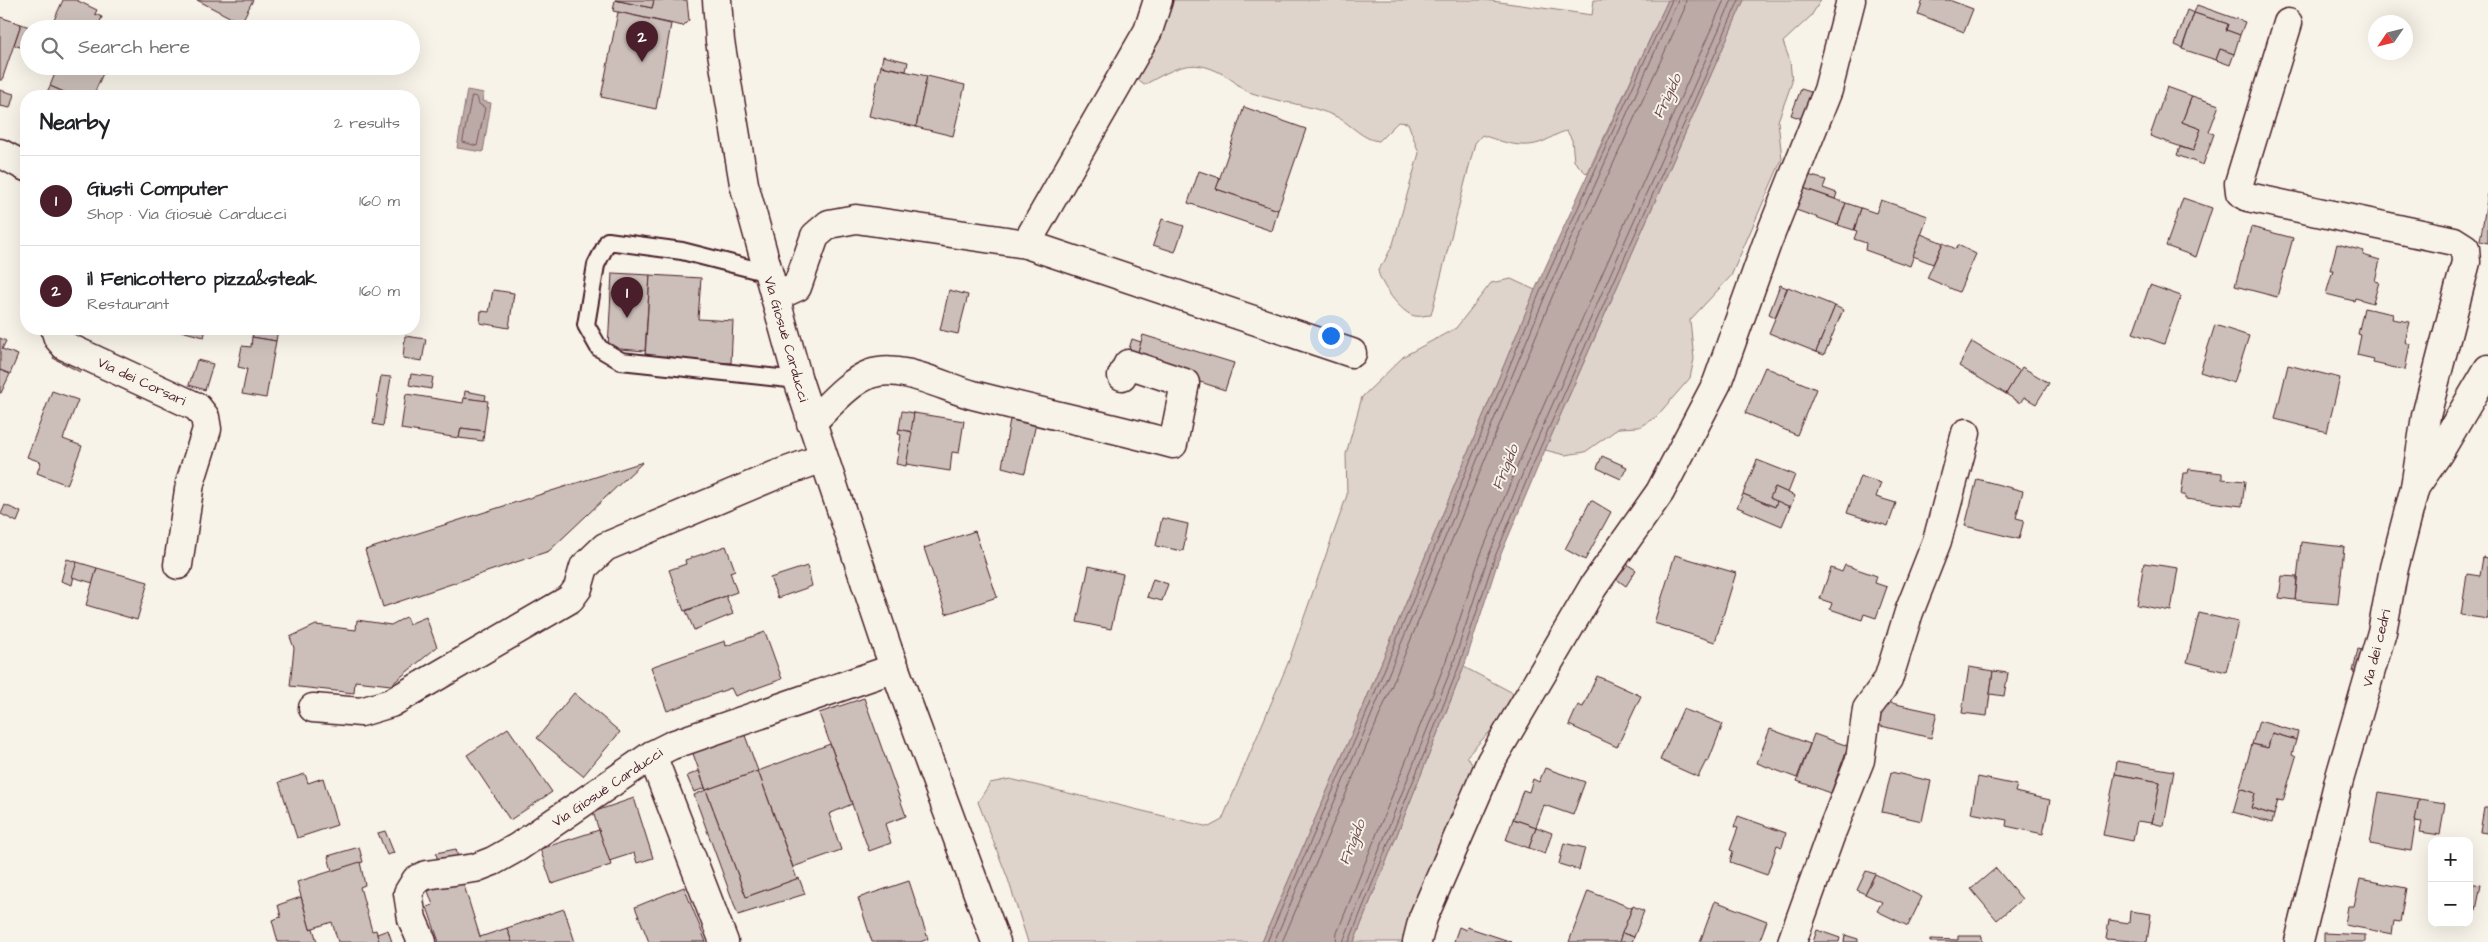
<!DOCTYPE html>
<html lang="en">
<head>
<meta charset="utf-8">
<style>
	body { margin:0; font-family:"Architects Daughter",sans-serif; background:#f2f2f2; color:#202124 }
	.controls { position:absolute; right:15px; bottom:15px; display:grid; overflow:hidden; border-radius:10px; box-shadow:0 5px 20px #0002 }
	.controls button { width:45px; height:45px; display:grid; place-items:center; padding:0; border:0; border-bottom:1px solid #e0e0e0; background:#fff; color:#202124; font:25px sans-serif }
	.compass { position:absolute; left:2368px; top:15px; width:45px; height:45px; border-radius:50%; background:#fff; box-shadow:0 5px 20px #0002; rotate:235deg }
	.you { position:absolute; left:1330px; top:335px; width:18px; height:18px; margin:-12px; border:4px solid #fff; border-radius:50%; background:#1a73e8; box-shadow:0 0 0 8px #1a73e833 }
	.badge { display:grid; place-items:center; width:32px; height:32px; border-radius:50%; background:#4a1f2b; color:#fff; font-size:16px; font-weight:700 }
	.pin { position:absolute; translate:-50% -41px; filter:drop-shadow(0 1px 2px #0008) }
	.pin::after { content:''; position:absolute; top:26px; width:18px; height:15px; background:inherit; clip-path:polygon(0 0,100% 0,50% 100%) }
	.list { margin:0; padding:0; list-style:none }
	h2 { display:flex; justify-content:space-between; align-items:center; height:65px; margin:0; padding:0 20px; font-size:21px }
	h2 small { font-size:16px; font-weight:400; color:#757577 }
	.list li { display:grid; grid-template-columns:32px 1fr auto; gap:15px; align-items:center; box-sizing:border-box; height:90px; padding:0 20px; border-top:1px solid #e0e0e0 }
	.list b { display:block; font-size:19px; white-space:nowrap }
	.list p { margin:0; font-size:16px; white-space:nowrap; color:#757577 }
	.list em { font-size:16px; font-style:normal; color:#757577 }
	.icon { flex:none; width:28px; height:28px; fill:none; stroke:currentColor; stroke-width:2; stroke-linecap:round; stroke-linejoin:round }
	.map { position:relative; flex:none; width:2488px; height:942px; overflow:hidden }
	.search { position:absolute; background:#fff; box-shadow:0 5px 20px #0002; left:20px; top:20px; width:400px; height:55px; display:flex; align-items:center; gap:12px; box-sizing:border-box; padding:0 18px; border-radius:28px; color:#757577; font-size:19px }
	.panel { position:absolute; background:#fff; box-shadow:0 5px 20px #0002; left:20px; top:90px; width:400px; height:245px; border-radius:20px }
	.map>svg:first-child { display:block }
</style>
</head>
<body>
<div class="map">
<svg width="2488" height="942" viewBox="0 0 2488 942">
	<rect width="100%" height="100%" fill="#f7f3e8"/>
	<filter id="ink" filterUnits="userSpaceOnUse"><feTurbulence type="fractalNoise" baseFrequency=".02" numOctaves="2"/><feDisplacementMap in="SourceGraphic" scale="10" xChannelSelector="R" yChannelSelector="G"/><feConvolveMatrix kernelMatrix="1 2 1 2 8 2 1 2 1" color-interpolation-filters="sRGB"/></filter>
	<g filter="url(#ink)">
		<!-- green -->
		<g fill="#ded4cc" stroke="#947a7c">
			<path d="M1163 0H1485L1592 15 1594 0H1668L1587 174 1574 161 1572 140 1567 131C1556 133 1549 140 1539 143 1520 149 1500 141 1482 135L1475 143 1431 315C1426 315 1420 317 1415 316 1401 314 1379 282 1378 270L1384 262 1393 244 1419 153 1408 123 1398 122 1379 141C1363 140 1352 125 1337 117 1310 104 1280 103 1252 93 1243 91 1237 83 1229 78 1194 55 1177 67 1144 85L1132 74Z"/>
			<path d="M1744 0H1821L1811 16 1783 42 1790 61 1792 82 1778 121 1782 159 1731 276 1690 320 1694 359 1690 378 1656 417 1639 427 1619 428 1585 452 1565 455 1545 450Z"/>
			<path d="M1511 279 1535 290 1359 717 1262 942H1028L1008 879 978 802 990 783 1010 779 1209 827 1222 820 1288 663 1347 495 1346 454 1362 397 1404 356 1456 328 1491 283Z"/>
			<path d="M1464 667 1513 693 1508 712 1467 756 1476 771 1406 942H1354Z"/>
		</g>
		<!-- water -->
		<g fill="#bcaaa7" stroke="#8e7275">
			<path d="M1668 0H1744L1545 450 1498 561 1464 667 1354 942H1262L1359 717 1535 290Z"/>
			<path d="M467 90 484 93 482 101 491 103 483 152 457 148Z"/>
		</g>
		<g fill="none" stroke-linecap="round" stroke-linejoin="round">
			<!-- shore -->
			<g stroke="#78575d" stroke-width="1">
				<path d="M472 96 477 97 479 104 485 108 477 146 463 142Z"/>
				<path d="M1267 942 1364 719 1540 292 1672 0"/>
				<path d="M1274 942 1369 721 1546 294 1678 0"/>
				<path d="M1282 942 1376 724 1552 297 1684 10 1686 0"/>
				<path d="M1336 942 1337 933 1446 661 1481 554 1527 443 1724 0"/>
				<path d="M1343 942 1453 664 1488 557 1534 446 1732 0"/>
				<path d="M1349 942 1459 666 1494 559 1540 448 1739 0"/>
			</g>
		</g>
		<!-- building -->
		<g fill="#ccbfb9" stroke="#4a1f2b">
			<path d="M63 0H76L97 10 95 14 102 17 97 29H73L54 20Z"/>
			<path d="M197 0H253L241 23Z"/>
			<path d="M615 0 652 8 654 0H687L689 20 683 26 613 11Z"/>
			<path d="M615 0H654L652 8Z"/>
			<path d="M1923 0H1949L1973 9 1964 32 1918 14Z"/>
			<path d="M2197 5 2245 22 2240 35 2226 30 2228 24 2194 13Z"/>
			<path d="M2187 10 2194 13 2182 48 2175 45Z"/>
			<path d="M618 12 671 24 656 109 601 97Z"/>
			<path d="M2194 13 2228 24 2226 30 2240 35 2234 54 2220 49 2216 60 2182 49Z"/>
			<path d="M0 17 21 24 2 80H0Z"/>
			<path d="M21 24 35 29H29V50L14 45Z"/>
			<path d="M2220 49 2234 54 2230 65 2216 60Z"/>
			<path d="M883 56 908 62 906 71 881 66Z"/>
			<path d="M58 66H94L104 71 93 96H73L50 86Z"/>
			<path d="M881 66 927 76 916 127 869 116Z"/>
			<path d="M927 76 965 85 953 136 916 127Z"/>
			<path d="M50 86 73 96H45Z"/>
			<path d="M2167 87 2192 96 2182 122 2201 129 2193 151 2150 136Z"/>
			<path d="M1801 89 1814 93 1805 120 1791 115Z"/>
			<path d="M0 90 14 94 10 108 0 106Z"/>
			<path d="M2192 96 2219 105 2209 132 2214 134 2203 165 2177 155 2180 147 2193 151 2201 129 2182 122Z"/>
			<path d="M1244 107 1306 129 1278 210 1216 189Z"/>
			<path d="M1199 171 1220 178 1216 189 1278 210 1272 231 1188 203Z"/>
			<path d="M1808 175 1826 180 1823 188 1837 193 1835 199 1803 188Z"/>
			<path d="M1803 188 1846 203 1838 225 1796 210Z"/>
			<path d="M2488 194V243L2480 241Z"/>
			<path d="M2183 198 2212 208 2196 257 2166 246Z"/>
			<path d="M1881 200 1928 216 1910 266 1865 250 1866 243 1854 239 1857 231 1854 230 1861 208 1876 213Z"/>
			<path d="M1846 203 1861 208 1854 230 1838 225Z"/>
			<path d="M1162 219 1184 226 1175 252 1153 245Z"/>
			<path d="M2251 227 2293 238 2277 297 2235 286Z"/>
			<path d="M1921 234 1943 243 1933 264 1913 256Z"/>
			<path d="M1943 243 1956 249 1958 245 1976 254 1959 292 1927 278Z"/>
			<path d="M2337 244 2364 251 2363 255 2380 260 2375 281 2379 282 2373 303 2355 298 2354 301 2326 294 2333 270H2330Z"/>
			<path d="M612 273 650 275 645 351 608 348Z"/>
			<path d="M650 275 701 278 698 319 733 321 731 363 645 358Z"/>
			<path d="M1780 285 1787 288 1775 317 1769 314Z"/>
			<path d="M2150 285 2181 296 2164 344 2133 333Z"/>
			<path d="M1788 287 1835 306 1816 352 1769 333Z"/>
			<path d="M493 290 514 293 509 328 480 323 481 311 489 312Z"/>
			<path d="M949 290 968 295 958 334 940 330Z"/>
			<path d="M1835 306 1843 310 1824 355 1816 352Z"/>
			<path d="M2364 308 2393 314 2392 319 2410 322 2405 342 2410 344 2405 370 2373 363 2374 359 2357 355 2361 335 2358 334Z"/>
			<path d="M2215 325 2249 336 2234 383 2200 372Z"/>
			<path d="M181 329H206L204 337 181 331Z"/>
			<path d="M254 329H278L276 341 252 337Z"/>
			<path d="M1143 335 1234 363 1225 390 1135 361Z"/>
			<path d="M405 336 426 339 422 361 403 358Z"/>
			<path d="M252 337 276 341 266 398 242 394 247 369 238 367 242 346 251 347Z"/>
			<path d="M0 338 6 341 2 349 18 355 10 374 0 370Z"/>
			<path d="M1132 339 1141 342 1135 361 1126 359Z"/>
			<path d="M1972 342 2020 371 2006 394 1959 366Z"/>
			<path d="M59 348 85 362 80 372 53 358Z"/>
			<path d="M197 360 213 364 205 390 189 385Z"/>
			<path d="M2288 365 2340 378 2327 432 2275 419Z"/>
			<path d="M1765 367 1816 389 1797 435 1745 413Z"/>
			<path d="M2022 367 2049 383 2036 404 2024 397 2020 403 2006 394Z"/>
			<path d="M0 370 10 374 1 393H0Z"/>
			<path d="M411 374 433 377 431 389 409 385Z"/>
			<path d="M381 376 391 377 383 426 373 424Z"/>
			<path d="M52 391 78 400 63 439 82 446 67 485 37 473 41 462 27 457Z"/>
			<path d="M465 391 486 395 485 401 464 398Z"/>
			<path d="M406 394 463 403 464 398 488 401 484 431 461 428 459 438 401 429Z"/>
			<path d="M902 411 914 413 912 432 899 429Z"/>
			<path d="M914 413 964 421 959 453 952 452 950 471 906 464Z"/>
			<path d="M1011 413 1037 419 1025 473 1002 467Z"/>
			<path d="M461 428 484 431 483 441 459 438Z"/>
			<path d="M899 429 912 432 906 466 896 464 901 435 898 434Z"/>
			<path d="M1602 456 1627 467 1621 479 1597 468Z"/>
			<path d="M1757 460 1795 475 1788 493 1775 487 1770 498 1777 501 1775 507 1743 494Z"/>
			<path d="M643 462 549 551 383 607 365 550Z"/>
			<path d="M2189 469 2222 473V479L2245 481 2242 506 2185 499V495H2181L2184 473H2188Z"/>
			<path d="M1860 476 1881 483 1876 497 1896 503 1888 526 1847 513Z"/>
			<path d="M1977 479 2023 491 2016 518 2024 520 2019 539 1965 526Z"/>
			<path d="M1775 487 1795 496 1790 507 1770 498Z"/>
			<path d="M1743 494 1775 507 1777 501 1790 507 1782 526 1737 507Z"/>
			<path d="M1591 500 1611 512 1585 560 1565 549Z"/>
			<path d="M5 505 21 512 17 522 1 514Z"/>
			<path d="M1162 518 1188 524 1183 551 1156 546Z"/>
			<path d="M975 531 997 597 946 614 924 548Z"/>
			<path d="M2301 542 2344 547 2338 604 2295 600Z"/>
			<path d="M726 546 735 570 730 572 737 592 684 611 669 570 686 564 685 560Z"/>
			<path d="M1675 555 1736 573 1715 642 1654 623Z"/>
			<path d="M2483 557 2488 558V619L2461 615 2467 574 2480 576Z"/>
			<path d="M67 559 77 562 72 585 61 581Z"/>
			<path d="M77 562 97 568 93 583 72 577Z"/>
			<path d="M1625 563 1636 570 1626 586 1615 578Z"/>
			<path d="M2144 563 2178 568 2171 611 2137 605Z"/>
			<path d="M1845 565 1877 576 1875 583 1887 587 1876 618 1864 614 1862 620 1830 609 1832 603 1820 599 1831 568 1842 572Z"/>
			<path d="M807 566 812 586 778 598 770 578Z"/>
			<path d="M1089 566 1123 574 1111 629 1077 622Z"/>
			<path d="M97 568 148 582 137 620 86 605Z"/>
			<path d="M2282 576 2297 577 2295 600 2279 598Z"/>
			<path d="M1153 579 1168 584 1162 601 1147 597Z"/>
			<path d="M726 596 733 614 694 630 686 611Z"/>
			<path d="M2199 613 2238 622 2226 672 2187 662Z"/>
			<path d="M406 617 409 624 426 617 437 647 391 685 355 681 354 693 290 686 294 648 290 637 316 625 356 630 357 620 391 625Z"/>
			<path d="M765 632 782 679 735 696 731 688 667 711 651 667 725 641 726 646Z"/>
			<path d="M2358 649 2367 651 2362 674 2353 672Z"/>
			<path d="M1969 667 1993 671 1987 716 1962 713Z"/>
			<path d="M1993 671 2008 673 2004 696 1990 694Z"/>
			<path d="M1597 676 1641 696 1617 747 1569 725 1578 705 1583 707Z"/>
			<path d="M574 693 620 732 583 776 537 738Z"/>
			<path d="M864 698 906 816 885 824 891 843 869 851 819 713Z"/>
			<path d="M1882 701 1937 713 1931 738 1877 725Z"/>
			<path d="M1683 709 1723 724 1708 762 1706 761 1698 777 1660 760Z"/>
			<path d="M2259 721 2298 732 2296 740 2272 733 2268 748 2252 744Z"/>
			<path d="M508 728 552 792 510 820 467 755Z"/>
			<path d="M1770 729 1810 744 1797 778 1757 763Z"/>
			<path d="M743 730 758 771 706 790 691 748Z"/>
			<path d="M2272 733 2296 740 2292 755 2296 757 2283 801 2278 800 2274 815 2251 808 2255 793 2240 788 2252 744 2268 748Z"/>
			<path d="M1814 734 1848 746 1831 793 1797 781Z"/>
			<path d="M830 744 852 804 829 814 841 850 793 867 758 771Z"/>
			<path d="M2117 761 2174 771 2164 826 2152 823 2160 782 2115 774Z"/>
			<path d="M1545 768 1585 782 1573 815 1544 805 1536 827 1513 819 1523 790 1529 792 1533 779 1539 782Z"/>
			<path d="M699 771 705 788 694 792 687 776Z"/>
			<path d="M758 771 797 879 746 897 706 790Z"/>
			<path d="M1891 772 1931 781 1922 821 1882 812Z"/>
			<path d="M305 774 308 783 323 778 337 825 297 838 279 782Z"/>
			<path d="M2115 774 2160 782 2152 823 2137 821 2133 841 2103 835Z"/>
			<path d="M1978 777 2017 785 2015 792 2050 800 2043 834 2006 826 2007 820 1971 813Z"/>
			<path d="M2240 788 2255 793 2251 808 2274 815 2272 823 2233 812Z"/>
			<path d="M706 790 746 897 799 878 805 894 738 915 694 795Z"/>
			<path d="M2379 792 2419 799 2411 851 2370 844Z"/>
			<path d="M634 798 653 858 637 863 634 853 609 861 593 812Z"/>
			<path d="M2419 799 2445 803 2440 835 2420 832 2422 822 2415 821Z"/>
			<path d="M2484 808H2488V833L2480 832Z"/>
			<path d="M1738 816 1786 833 1782 847 1777 845 1767 875 1730 862 1733 851 1730 850 1738 828 1734 827Z"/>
			<path d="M1513 819 1536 827 1529 848 1506 840Z"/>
			<path d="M1536 827 1552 833 1545 854 1529 848Z"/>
			<path d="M599 830 611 865 552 884 540 849Z"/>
			<path d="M385 831 394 853 387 855 378 833Z"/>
			<path d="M1564 843 1585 848 1579 870 1559 864Z"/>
			<path d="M359 847 363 862 332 871 328 856Z"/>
			<path d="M456 849 459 862 439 866 436 853Z"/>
			<path d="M360 862 365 885 360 887 372 931 376 930 379 942H338L332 922 310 929 297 882Z"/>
			<path d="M1996 868 2022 899 1997 920 1971 889Z"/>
			<path d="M1866 871 1875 874 1865 894 1857 890Z"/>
			<path d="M1875 874 1922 897 1908 926 1877 911 1882 902 1865 894Z"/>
			<path d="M462 879 480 937 507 928 512 942H439L427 907 433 905 428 891Z"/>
			<path d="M2360 879 2406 888 2400 922 2394 921 2392 934 2345 925 2348 906H2354Z"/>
			<path d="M909 881 928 939 920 942H872L858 898Z"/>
			<path d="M2469 883 2481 885 2476 910 2469 908Z"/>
			<path d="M684 887 706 942H649L635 907Z"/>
			<path d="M1588 891 1632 908 1619 942H1569Z"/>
			<path d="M301 897 310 929 313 928 317 942H278L272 920 281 917 278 905Z"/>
			<path d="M1715 901 1767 921 1759 942H1700Z"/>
			<path d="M1633 906 1644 911 1634 937 1622 933Z"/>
			<path d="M564 909 575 942H512L507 928Z"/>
			<path d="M2130 911 2151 914 2147 942 2106 939 2109 920 2129 923Z"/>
			<path d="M1459 927 1466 930 1467 927 1512 942H1456L1454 941Z"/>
			<path d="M388 930 392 942H379L377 934Z"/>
			<path d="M1817 930 1840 938 1839 942H1813Z"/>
			<path d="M1622 933 1634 937 1632 942H1619Z"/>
			<path d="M2324 933 2365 935V942H2324Z"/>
			<path d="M1845 935 1858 939V942H1844Z"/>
			<path d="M1958 936H1982V942H1930V939L1958 940Z"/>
		</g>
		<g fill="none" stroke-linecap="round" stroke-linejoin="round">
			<!-- service casing -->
			<g stroke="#4a1f2b" stroke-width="20">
				<path id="service" d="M768 273 682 251 608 241 596 265 586 325 599 348 621 361 798 380"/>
			</g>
			<!-- minor casing -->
			<g stroke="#4a1f2b" stroke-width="31">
				<g id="minor">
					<path d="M2288 23 2239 183 2240 192 2248 197 2454 241 2465 248 2466 262 2426 416 2415 487"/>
					<path d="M0 153 26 167"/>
					<path d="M1026 244 1148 31 1158 0"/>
					<path d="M775 297 797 287 815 236 829 224 856 219 1026 244 1352 353"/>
					<path d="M55 329 58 338 65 346 197 407 205 417 207 429 190 483 178 565"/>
					<path d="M811 423C828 407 847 383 870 374 901 363 943 387 973 395 1039 412 1106 426 1173 444L1185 383 1128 364 1122 376"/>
					<path d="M313 708 361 712 391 703 570 599 578 588 584 567 605 547 776 475 823 458"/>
					<path d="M652 755 724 942"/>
					<path d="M422 942 412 919 408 893 416 880 426 875 475 868 493 861 518 847 652 755 672 745 895 668"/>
					<path d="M1417 942 1423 918 1491 761 1593 587 1660 492 1717 383 1767 243 1828 90 1851 0"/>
					<path d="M1792 942 1832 831 1860 760 1867 709 1888 680 1909 612 1937 541 1966 433"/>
					<path d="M2299 942 2339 780 2382 632 2394 568 2415 487 2438 454 2488 369"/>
				</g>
			</g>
			<!-- secondary casing -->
			<g stroke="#4a1f2b" stroke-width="31">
				<path id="secondary" d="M717 0 720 41 744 184 798 380 888 650 996 942"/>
			</g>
			<!-- service -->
			<use href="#service" stroke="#f7f3e8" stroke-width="16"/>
			<!-- minor -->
			<use href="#minor" stroke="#f7f3e8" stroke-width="28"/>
			<!-- secondary -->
			<use href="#secondary" stroke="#f7f3e8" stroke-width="28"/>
		</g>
	</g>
	<g text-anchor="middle" stroke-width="4" stroke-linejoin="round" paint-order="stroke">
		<!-- street labels -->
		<g font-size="14" fill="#4a1f2b" stroke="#f7f3e8">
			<text transform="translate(787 339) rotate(74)" y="5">Via Giosuè Carducci</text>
			<text transform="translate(142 381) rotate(25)" y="5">Via dei Corsari</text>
			<text transform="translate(2376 648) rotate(-76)" y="5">Via dei cedri</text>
			<text transform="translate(607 787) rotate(-34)" y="5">Via Giosuè Carducci</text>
		</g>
		<!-- water labels -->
		<g font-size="15" font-style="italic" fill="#6c4950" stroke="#f7f3e8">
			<text transform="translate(1667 96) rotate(-64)" y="5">Frigido</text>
			<text transform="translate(1505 467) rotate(-68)" y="5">Frigido</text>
			<text transform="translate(1352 842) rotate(-68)" y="5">Frigido</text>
		</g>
	</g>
</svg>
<div class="controls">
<button>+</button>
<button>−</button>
</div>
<svg class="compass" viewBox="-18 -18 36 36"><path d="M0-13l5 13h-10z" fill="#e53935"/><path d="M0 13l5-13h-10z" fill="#757577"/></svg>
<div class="you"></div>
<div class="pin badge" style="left:627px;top:318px">1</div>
<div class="pin badge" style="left:642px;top:62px">2</div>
<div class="search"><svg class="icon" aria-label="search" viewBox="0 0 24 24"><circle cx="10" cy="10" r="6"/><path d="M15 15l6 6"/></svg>Search here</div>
<section class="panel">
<h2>Nearby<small>2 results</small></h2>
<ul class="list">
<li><span class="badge">1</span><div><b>Giusti Computer</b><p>Shop · Via Giosuè Carducci</p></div><em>160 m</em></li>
<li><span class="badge">2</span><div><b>il Fenicottero pizza&amp;steak</b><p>Restaurant</p></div><em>160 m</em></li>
</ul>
</section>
</div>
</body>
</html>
